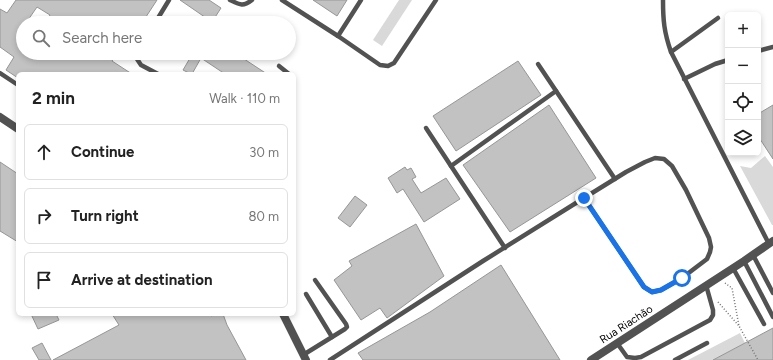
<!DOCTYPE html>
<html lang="en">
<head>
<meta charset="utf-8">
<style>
	body { margin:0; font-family:Figtree,sans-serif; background:#f2f2f2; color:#222 }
	.controls { position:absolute; right:12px; top:12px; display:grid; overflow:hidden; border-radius:6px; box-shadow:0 2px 6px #0003 }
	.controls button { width:36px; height:36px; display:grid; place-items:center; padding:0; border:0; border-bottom:1px solid #e0e0e0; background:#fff; color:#222; font:20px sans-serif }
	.stop { position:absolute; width:12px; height:12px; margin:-9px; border:3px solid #1a73e8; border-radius:50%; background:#fff }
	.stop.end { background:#1a73e8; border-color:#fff; box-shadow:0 1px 4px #0008 }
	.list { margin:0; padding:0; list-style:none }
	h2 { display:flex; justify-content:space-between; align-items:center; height:52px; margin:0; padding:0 16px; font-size:17px }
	h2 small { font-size:13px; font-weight:400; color:#767676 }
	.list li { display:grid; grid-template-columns:26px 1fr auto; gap:12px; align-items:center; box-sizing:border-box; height:56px; margin:0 8px 8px; padding:0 8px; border:1px solid #e0e0e0; border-radius:6px }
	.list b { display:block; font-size:15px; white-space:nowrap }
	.list em { font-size:13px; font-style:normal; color:#767676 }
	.icon { flex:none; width:22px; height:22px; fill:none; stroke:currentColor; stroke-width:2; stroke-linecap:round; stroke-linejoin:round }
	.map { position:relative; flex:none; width:773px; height:360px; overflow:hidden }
	.search { position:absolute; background:#fff; box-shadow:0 2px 6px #0003; left:16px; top:16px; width:280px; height:44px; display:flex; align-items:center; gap:10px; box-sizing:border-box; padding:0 14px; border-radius:22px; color:#767676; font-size:15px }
	.panel { position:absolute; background:#fff; box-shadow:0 2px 6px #0003; left:16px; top:72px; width:280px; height:244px; border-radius:6px }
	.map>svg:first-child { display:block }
</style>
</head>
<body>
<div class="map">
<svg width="773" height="360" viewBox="0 0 773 360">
	<rect width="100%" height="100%" fill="#fff"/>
	<!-- green -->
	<g fill="#d9d9d9">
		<path d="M399 0H412L382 46 373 40Z"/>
		<path d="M765 156 773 167V225H772L740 166 751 168Z"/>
		<path d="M740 333 745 343 713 360H688Z"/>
	</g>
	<!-- building -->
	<g fill="#c2c2c2" stroke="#969696">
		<path d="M16 0H157L142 23H45L50 15 37 7 26 23H23V53H118L112 61 132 74H18V78L6 70 14 57 0 47V9L7 13Z"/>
		<path d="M180 0H209L221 8 212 22Z"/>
		<path d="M313 0H347L337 16Z"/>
		<path d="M193 53H235L267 74H225L201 58 192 74H191L183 70Z"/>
		<path d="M518 61 541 95 456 151 433 116Z"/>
		<path d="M549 105 596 178 510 232 463 165Z"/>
		<path d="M773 105V159L758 136V114Z"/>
		<path d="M0 162 18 174V242L0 231Z"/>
		<path d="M405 167 407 170 411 168 416 177 412 179 421 193 446 178 460 199 424 222 403 189 397 193 388 178Z"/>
		<path d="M355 196 367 205 350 227 338 218Z"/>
		<path d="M416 224 444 276 387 318 380 308 361 320 334 280 352 266 349 261Z"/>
		<path d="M501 265 560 360H363L358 353 430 312Z"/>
		<path d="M31 314H56L59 320 38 329Z"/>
		<path d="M112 314H209L211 316 215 314H223L227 325 246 360H53L119 325Z"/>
		<path d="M773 328V360H713L745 343Z"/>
		<path d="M42 343 51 360H39L32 348Z"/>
	</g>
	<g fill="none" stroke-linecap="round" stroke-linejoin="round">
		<!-- path -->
		<g stroke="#747474" stroke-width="1.5" stroke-dasharray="1 2" stroke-linecap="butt">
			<path d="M725 283 732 288 739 326 758 360"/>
			<path d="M718 302 739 326"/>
		</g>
		<!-- service -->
		<g stroke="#525252" stroke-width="4.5">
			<path d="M230 0C240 5 243 7 252 0"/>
			<path d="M282 0 338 36 380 65 388 66 394 63 436 0"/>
			<path d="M663 0C663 20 664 32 671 52L769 244"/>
			<path d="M155 23 169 0"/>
			<path d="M338 36 361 0"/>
			<path d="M758 51 773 47"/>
			<path d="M671 52 718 18"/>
			<path d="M140 53 137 59 141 65 158 74"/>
			<path d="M538 64 615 179"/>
			<path d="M279 66 289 74"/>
			<path d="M0 73 18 85"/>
			<path d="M684 79 715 64 728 60"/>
			<path d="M426 128 505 248"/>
			<path d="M451 166 556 91"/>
			<path d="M753 255 773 293"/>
			<path d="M744 261 773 317"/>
			<path d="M733 268 764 324"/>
			<path d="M306 294 332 337"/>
			<path d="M617 343 627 357 635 358 641 357 710 320 713 315V310L706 285"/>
			<path d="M303 355 345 329 347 327 346 324 315 280"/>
			<path d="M330 360 483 261 584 198 626 172 645 162 655 158 664 159 672 166 686 190 709 238 711 247 710 252 707 259 682 278 661 290 652 292 644 287 584 198"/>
			<path d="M675 360 707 343"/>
		</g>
		<!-- minor -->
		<g stroke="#525252" stroke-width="8">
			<path d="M0 117 18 129"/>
			<path d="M283 314 306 360"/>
			<path d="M591 360 744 261 773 241"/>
		</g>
	</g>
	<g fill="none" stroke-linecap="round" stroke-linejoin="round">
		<!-- route -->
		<path stroke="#1a73e8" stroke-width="5" d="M584 198 644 287 652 292 661 290 682 278"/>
	</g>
	<g text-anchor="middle" stroke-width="4" stroke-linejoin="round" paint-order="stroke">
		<!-- street labels -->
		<g font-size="11" fill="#000" stroke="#fff">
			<text transform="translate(626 324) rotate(-33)" y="4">Rua Riachão</text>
		</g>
	</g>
</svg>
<div class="controls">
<button>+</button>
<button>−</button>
<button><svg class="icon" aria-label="locate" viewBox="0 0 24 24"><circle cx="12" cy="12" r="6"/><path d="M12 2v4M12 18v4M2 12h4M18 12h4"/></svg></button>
<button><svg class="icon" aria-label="layers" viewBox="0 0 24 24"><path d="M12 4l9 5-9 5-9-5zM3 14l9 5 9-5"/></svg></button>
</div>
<div class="stop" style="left:682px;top:278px"></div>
<div class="stop end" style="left:584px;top:198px"></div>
<div class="search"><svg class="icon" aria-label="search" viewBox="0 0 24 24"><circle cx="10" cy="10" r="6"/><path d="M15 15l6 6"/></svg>Search here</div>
<section class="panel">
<h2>2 min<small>Walk · 110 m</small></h2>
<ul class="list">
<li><svg class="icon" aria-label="ahead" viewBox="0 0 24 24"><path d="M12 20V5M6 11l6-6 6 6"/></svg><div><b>Continue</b></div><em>30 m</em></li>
<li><svg class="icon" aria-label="right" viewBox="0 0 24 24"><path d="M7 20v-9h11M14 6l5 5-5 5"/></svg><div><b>Turn right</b></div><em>80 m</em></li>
<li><svg class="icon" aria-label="arrive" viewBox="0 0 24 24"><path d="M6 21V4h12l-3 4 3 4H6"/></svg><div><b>Arrive at destination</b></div></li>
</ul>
</section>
</div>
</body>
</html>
